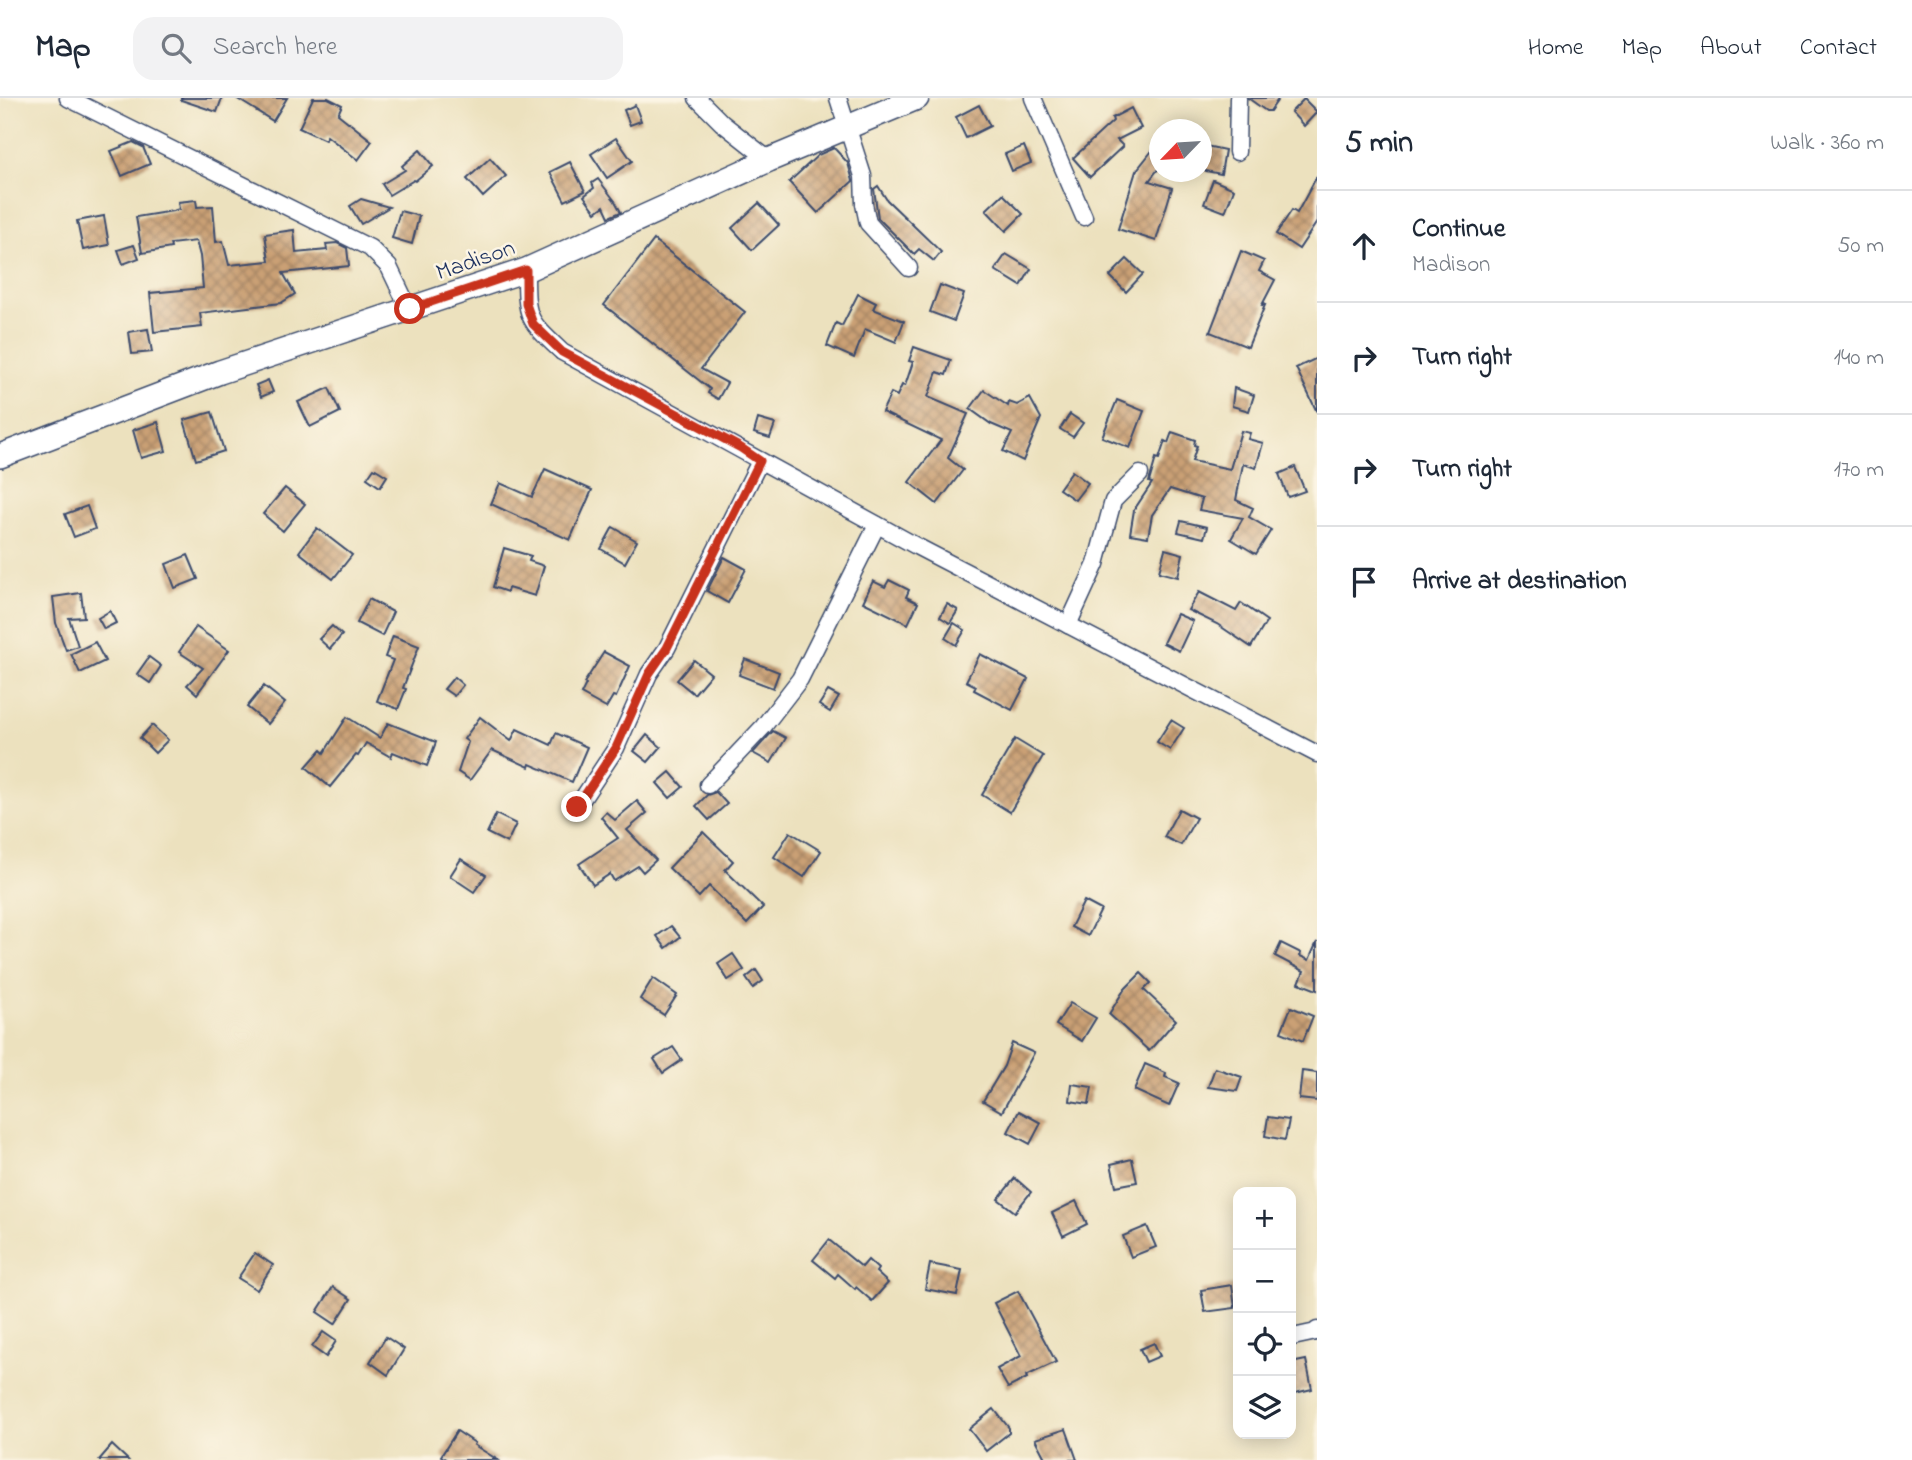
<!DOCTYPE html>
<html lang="en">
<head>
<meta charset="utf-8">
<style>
	body { margin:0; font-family:"Indie Flower",sans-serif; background:#f2f2f3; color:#1f2937 }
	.controls { position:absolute; right:21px; bottom:21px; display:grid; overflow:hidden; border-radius:14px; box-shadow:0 4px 18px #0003 }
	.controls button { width:63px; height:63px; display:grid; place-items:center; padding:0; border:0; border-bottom:2px solid #e0e1e3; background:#fff; color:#1f2937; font:35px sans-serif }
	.compass { position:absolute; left:1149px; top:21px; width:63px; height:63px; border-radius:50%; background:#fff; box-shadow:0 4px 18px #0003; rotate:245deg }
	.stop { position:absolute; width:21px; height:21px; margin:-16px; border:5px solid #c8321e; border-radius:50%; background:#fff }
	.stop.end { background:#c8321e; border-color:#fff; box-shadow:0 2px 7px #0008 }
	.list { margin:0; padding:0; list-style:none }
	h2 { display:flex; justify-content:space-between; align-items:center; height:91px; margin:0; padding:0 28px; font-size:30px }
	h2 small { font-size:23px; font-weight:400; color:#747a83 }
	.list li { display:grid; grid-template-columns:46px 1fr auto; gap:21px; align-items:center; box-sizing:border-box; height:112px; padding:0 28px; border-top:2px solid #e0e1e3 }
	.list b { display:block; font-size:26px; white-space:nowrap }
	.list p { margin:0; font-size:23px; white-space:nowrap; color:#747a83 }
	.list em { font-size:23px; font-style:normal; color:#747a83 }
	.icon { flex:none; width:38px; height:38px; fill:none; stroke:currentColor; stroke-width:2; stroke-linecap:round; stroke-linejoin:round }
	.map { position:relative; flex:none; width:1317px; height:1362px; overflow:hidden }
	header { display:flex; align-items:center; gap:42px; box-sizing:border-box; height:98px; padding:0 35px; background:#fff; border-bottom:2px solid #e0e1e3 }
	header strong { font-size:33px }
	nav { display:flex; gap:38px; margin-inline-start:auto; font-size:24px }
	.search { width:490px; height:63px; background:#f2f2f3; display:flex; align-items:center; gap:18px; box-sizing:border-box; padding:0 24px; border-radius:21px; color:#747a83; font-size:26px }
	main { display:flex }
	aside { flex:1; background:#fff }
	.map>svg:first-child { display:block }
</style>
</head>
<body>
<header>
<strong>Map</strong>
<div class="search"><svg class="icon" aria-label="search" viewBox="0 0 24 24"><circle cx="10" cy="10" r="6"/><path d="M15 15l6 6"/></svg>Search here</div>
<nav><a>Home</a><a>Map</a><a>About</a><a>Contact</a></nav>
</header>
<main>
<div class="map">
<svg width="1317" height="1362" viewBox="0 0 1317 1362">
	<defs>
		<pattern id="building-cross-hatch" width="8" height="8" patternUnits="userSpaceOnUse" patternTransform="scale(1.75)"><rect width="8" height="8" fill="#caa075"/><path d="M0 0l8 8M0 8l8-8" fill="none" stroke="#a38363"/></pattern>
	</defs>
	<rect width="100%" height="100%" fill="#fcf5e5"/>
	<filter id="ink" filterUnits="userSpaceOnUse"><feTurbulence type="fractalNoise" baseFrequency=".0143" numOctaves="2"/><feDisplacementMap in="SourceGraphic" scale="14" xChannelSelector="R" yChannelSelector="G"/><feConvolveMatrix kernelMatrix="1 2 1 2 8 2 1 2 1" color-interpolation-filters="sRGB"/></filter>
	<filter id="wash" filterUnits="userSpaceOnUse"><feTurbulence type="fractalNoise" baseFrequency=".00686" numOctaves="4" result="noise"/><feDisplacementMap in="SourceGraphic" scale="28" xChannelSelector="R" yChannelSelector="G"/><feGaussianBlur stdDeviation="1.57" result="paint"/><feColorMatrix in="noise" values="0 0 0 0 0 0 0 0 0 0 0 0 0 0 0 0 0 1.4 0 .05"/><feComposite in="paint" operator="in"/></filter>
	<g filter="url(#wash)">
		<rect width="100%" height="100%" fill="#ece1be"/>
		<g id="blocks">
			<!-- building -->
			<g fill="url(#building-cross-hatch)">
				<path d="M181 0H222L217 14 181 2Z"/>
				<path d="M236 0H287L273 23Z"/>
				<path d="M313 0H328L342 7 338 16 372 43 358 62 327 38 325 42 299 30Z"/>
				<path d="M1248 0H1279L1270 13H1266Z"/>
				<path d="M1304 1 1317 14 1304 28 1291 14Z"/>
				<path d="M635 7 641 23 630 27 624 12Z"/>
				<path d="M979 7 990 28 966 40 956 19Z"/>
				<path d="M1131 10 1141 30 1117 42 1123 48 1090 79 1073 60 1113 23 1112 20Z"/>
				<path d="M616 40 632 63 607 80 591 56Z"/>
				<path d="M133 44 143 49 150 66 122 78 111 53Z"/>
				<path d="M1159 44V70L1149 83 1172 90 1156 143 1118 131 1136 73Z"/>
				<path d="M1201 47 1225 52 1221 76 1201 72Z"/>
				<path d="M1024 48 1031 65 1012 73 1005 56Z"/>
				<path d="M834 50 848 65 853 83 818 115 789 84 818 57Z"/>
				<path d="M420 52 433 68 415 83 414 82 389 97 382 86 405 72 402 68Z"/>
				<path d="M490 60 506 78 483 99 467 81Z"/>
				<path d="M570 64 585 93 565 103 550 74Z"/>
				<path d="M1317 78V124L1299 151 1276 136 1292 112 1297 115Z"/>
				<path d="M598 81 615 103 621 114 609 119 604 108 596 114 584 98 594 90 592 85Z"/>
				<path d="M1213 82 1234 91 1225 114 1204 106Z"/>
				<path d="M878 88 887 102 941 154 934 163 919 151 914 156 878 120 874 91Z"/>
				<path d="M1003 96 1023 116 1006 133 986 112Z"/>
				<path d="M361 101 389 109 361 126 350 108Z"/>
				<path d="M196 102 197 109 213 108 216 144 223 143 229 167 269 163 265 136 294 132 296 155 327 152 326 146 337 145 347 150 349 168 283 175 295 196 281 205 200 215 202 229 154 234 150 195 203 190 200 158 196 143 170 146 171 150 142 155 136 119 173 113 179 111 178 104Z"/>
				<path d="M759 105 779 127 752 152 732 130Z"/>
				<path d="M400 113 419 118 412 146 392 140Z"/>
				<path d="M104 118 109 147 83 152 77 123Z"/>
				<path d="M654 142 745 214 701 271 727 285 718 301 708 295 710 291 604 207Z"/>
				<path d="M134 147 139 160 123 166 118 152Z"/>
				<path d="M1241 153 1264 163 1259 173 1275 182 1262 207H1265L1248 249 1210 234Z"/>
				<path d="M1006 156 1031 171 1021 188 995 172Z"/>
				<path d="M1127 161 1143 176 1126 194 1110 178Z"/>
				<path d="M940 187 964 196 954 223 930 214Z"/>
				<path d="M858 196 876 205 873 211 904 223 896 244 865 231 854 260 827 248 836 225 842 228Z"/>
				<path d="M148 231 152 254 132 256 129 234Z"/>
				<path d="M914 249 951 262 946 277 937 274 928 299 968 316 948 360 963 372 937 406 909 384 941 342 882 314 891 295 897 298 902 287 905 288 913 264 909 263Z"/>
				<path d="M1317 260V314L1296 270Z"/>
				<path d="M268 282 273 294 261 299 256 287Z"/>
				<path d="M329 290 340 314 310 329 298 304Z"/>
				<path d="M1234 290 1254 297 1249 313 1232 308Z"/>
				<path d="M984 292 1008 308 1009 304 1017 307 1030 300 1041 320 1023 363 1003 353 1012 335 991 326 970 311Z"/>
				<path d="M1117 302 1144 313 1130 350 1102 339Z"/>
				<path d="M212 314 224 353 196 362 184 322Z"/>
				<path d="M1070 316 1083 325 1073 339 1060 331Z"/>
				<path d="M758 321 775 326 770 340 754 335Z"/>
				<path d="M158 324 166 353 141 360 133 332Z"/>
				<path d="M1241 333 1250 335 1248 341 1263 345 1256 370 1243 366 1236 402 1253 410 1249 419 1271 432 1256 456 1231 441 1243 420 1199 412 1202 401 1170 391 1152 417 1148 439 1130 436 1134 412 1152 385 1149 384 1156 360 1159 361 1165 343 1168 345 1172 334 1195 342 1194 347 1197 348 1192 363 1230 371Z"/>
				<path d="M1295 369 1305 393 1288 399 1279 376Z"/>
				<path d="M374 370 387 378 380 389 367 380Z"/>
				<path d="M545 371 592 392 570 442 491 406 500 385 532 399Z"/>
				<path d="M1072 373 1088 385 1075 402 1059 391Z"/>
				<path d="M285 390 305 406 283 433 263 416Z"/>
				<path d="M87 408 95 431 74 439 65 416Z"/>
				<path d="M1181 423 1207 429 1204 440 1178 434Z"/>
				<path d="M613 429 637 443 625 465 601 451Z"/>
				<path d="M317 430 352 457 333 481 299 454Z"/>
				<path d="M504 450 531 458 529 463 544 468 535 498 508 490 507 494 493 489Z"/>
				<path d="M1165 451 1183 456 1178 479 1159 474Z"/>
				<path d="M188 457 198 481 175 490 166 466Z"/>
				<path d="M724 459 746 471 728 505 707 493Z"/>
				<path d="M889 482 909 492 906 499 918 505 908 526 863 504 873 483 885 489Z"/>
				<path d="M1199 494 1236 513 1241 505 1267 523 1251 549 1217 526 1188 512Z"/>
				<path d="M81 495 84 519 69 520 78 548 66 552 56 525 53 499Z"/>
				<path d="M369 501 393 514 382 538 357 525Z"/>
				<path d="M947 506 958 512 950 525 940 519Z"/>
				<path d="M110 513 116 525 104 531 98 520Z"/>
				<path d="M1177 516 1193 523 1179 553 1163 545Z"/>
				<path d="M954 525 965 532 956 547 945 540Z"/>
				<path d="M332 528 342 537 330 551 319 541Z"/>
				<path d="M196 529 229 552 197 596 187 587 203 570 179 554Z"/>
				<path d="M393 538 419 548 403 590 406 591 398 611 377 603 393 562 385 559Z"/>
				<path d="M95 544 105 563 80 575 71 556Z"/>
				<path d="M604 554 630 568 616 599 613 598 606 610 581 596 586 586 584 585Z"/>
				<path d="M980 556 1028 581 1012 612 974 592 976 588 966 583Z"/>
				<path d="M149 559 161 568 150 585 137 576Z"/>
				<path d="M745 561 779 574 773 590 739 577Z"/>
				<path d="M694 562 711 576 694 596 677 582Z"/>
				<path d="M454 579 463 587 454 598 444 591Z"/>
				<path d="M264 588 285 605 268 626 247 609Z"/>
				<path d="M828 593 839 599 830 614 819 607Z"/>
				<path d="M347 619 380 640 388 625 436 644 427 668 393 654 391 659 366 645 358 658 356 657 330 689 306 669 321 652 324 655Z"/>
				<path d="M480 619 511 643 517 631 551 647 556 635 587 649 572 684 530 666 529 669 492 652 470 682 458 674 468 644 464 641Z"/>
				<path d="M1171 622 1184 630 1170 652 1157 644Z"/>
				<path d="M152 627 168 642 155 655 140 640Z"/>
				<path d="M773 633 786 640 771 665 753 655Z"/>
				<path d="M647 637 661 649 648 664 634 653Z"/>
				<path d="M1015 641 1043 658 1010 714 982 697Z"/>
				<path d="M670 674 683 689 670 700 657 685Z"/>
				<path d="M716 694 727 706 709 722 696 708 707 697Z"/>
				<path d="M637 703 647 715 627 732 656 762 643 774 638 768 614 783 610 776 593 787 579 766 618 740 601 719 606 714 615 722Z"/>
				<path d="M1179 711 1196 720 1181 747 1164 739Z"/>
				<path d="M496 716 516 726 507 745 487 735Z"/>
				<path d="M703 734 733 763 725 772 763 809 747 826 709 788 699 799 669 770Z"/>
				<path d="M790 734 821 753 804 779 774 759Z"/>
				<path d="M461 761 486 777 474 794 450 778Z"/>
				<path d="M1084 803 1101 812 1088 838 1071 829Z"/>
				<path d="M671 828 680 839 666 850 657 838Z"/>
				<path d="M1317 844V892L1299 885 1304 873 1275 858 1281 845 1301 855 1300 858 1309 862Z"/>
				<path d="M733 856 744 872 728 882 718 866Z"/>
				<path d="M756 872 763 883 753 890 746 880Z"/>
				<path d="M1141 875 1151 885 1144 892 1176 922 1149 953 1109 916 1124 892Z"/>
				<path d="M653 880 677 897 664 917 640 901Z"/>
				<path d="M1070 905 1096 920 1082 943 1056 927Z"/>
				<path d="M1291 909 1313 918 1303 943 1281 934Z"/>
				<path d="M1012 945 1034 955 1002 1014 983 1003 1004 968Z"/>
				<path d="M673 949 682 962 663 975 654 961Z"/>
				<path d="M1145 966 1166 975 1165 979 1179 985 1169 1008 1134 992Z"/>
				<path d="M1215 970 1242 979 1237 993 1208 989Z"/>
				<path d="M1302 973 1317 975V1003L1299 1001Z"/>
				<path d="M1072 986 1092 989 1089 1006 1070 1003Z"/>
				<path d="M1019 1013 1041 1025 1030 1046 1008 1034Z"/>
				<path d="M1268 1019 1289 1022 1285 1042 1265 1038Z"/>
				<path d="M1132 1061 1137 1084 1116 1088 1111 1066Z"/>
				<path d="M1015 1080 1031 1094 1015 1114 998 1101Z"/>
				<path d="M1076 1103 1087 1126 1063 1138 1052 1115Z"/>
				<path d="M1147 1128 1156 1149 1131 1159 1123 1138Z"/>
				<path d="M829 1142 862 1169 868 1162 878 1171 876 1174 888 1185 872 1203 856 1189 855 1191 838 1176 835 1180 813 1162Z"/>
				<path d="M255 1155 273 1167 257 1192 238 1180Z"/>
				<path d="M930 1166 962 1172 957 1197 925 1191Z"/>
				<path d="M1232 1187 1235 1210 1205 1214 1201 1192Z"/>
				<path d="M333 1189 351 1201 335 1226 317 1214Z"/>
				<path d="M1018 1193 1056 1264 1026 1278 1027 1280 1008 1290 997 1271 1021 1258 994 1205Z"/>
				<path d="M323 1234 336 1243 326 1259 312 1249Z"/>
				<path d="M386 1239 404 1251 388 1277 370 1264Z"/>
				<path d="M1154 1245 1160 1258 1146 1264 1140 1251Z"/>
				<path d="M1306 1262 1312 1291 1291 1296V1265Z"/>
				<path d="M994 1311 1009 1330V1335L986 1353 969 1331Z"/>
				<path d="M1066 1331 1077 1362H1046L1035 1341Z"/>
				<path d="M457 1333 475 1345 474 1347 498 1362H447L441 1358Z"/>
				<path d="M112 1347 128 1362H99Z"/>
			</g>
		</g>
	</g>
	<g filter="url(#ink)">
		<use href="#blocks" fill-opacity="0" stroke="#3a4a6c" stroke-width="2"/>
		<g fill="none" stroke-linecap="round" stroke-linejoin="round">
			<!-- street casing -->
			<g stroke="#3a4a6c" stroke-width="19">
				<g id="street">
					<path d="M68 0 370 150 389 169 409 211"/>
					<path d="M697 0 722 25 769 62"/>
					<path d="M838 0 863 78 864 106 868 125 909 170"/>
					<path d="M1033 0 1084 119"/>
					<path d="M1237 54 1238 0"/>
					<path d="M526 172C526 221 527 221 562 254L918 449 1317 656"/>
					<path d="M1068 527 1096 466 1113 403 1140 376"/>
					<path d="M708 687 763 629 800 581 877 427"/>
					<path d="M577 709 616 650 649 576 667 550 760 363"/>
					<path d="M1293 1239 1316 1234 1317 1232"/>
				</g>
			</g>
			<!-- secondary casing -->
			<g stroke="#3a4a6c" stroke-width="26">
				<path id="secondary" d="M0 358 220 274 526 172 769 62 917 0"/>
			</g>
			<!-- street -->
			<use href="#street" stroke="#fff" stroke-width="16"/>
			<!-- secondary -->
			<use href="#secondary" stroke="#fff" stroke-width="23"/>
		</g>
	</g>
	<g fill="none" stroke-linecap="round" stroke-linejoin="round" filter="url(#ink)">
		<!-- route -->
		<path stroke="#c8321e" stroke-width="9" d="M410 211 526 172V206L533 226 562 254 741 350 760 363 667 550 649 576 616 650 577 709"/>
	</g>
	<g text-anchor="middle" stroke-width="5" stroke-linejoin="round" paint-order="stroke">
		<!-- street labels -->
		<g font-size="24" fill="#1b2f5e" stroke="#fcf5e5">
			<text transform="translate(475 161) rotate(-19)" y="8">Madison</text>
		</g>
	</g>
</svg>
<div class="controls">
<button>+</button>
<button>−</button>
<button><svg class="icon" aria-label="locate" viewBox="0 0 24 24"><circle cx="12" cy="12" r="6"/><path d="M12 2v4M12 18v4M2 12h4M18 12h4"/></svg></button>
<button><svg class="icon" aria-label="layers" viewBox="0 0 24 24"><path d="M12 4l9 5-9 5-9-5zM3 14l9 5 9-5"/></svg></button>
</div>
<svg class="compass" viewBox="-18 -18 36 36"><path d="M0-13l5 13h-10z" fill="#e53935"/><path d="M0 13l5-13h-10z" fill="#747a83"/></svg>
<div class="stop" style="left:410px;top:211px"></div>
<div class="stop end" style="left:577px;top:709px"></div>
</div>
<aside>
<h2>5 min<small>Walk · 360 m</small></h2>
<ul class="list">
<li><svg class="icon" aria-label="ahead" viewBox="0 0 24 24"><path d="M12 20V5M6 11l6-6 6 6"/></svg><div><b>Continue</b><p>Madison</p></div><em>50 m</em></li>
<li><svg class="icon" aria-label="right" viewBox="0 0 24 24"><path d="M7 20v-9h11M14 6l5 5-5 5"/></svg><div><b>Turn right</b></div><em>140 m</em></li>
<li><svg class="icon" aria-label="right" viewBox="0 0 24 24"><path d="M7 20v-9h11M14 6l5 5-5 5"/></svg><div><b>Turn right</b></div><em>170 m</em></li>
<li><svg class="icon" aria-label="arrive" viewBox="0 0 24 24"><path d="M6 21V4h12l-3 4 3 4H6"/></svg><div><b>Arrive at destination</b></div></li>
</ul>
</aside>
</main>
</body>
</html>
